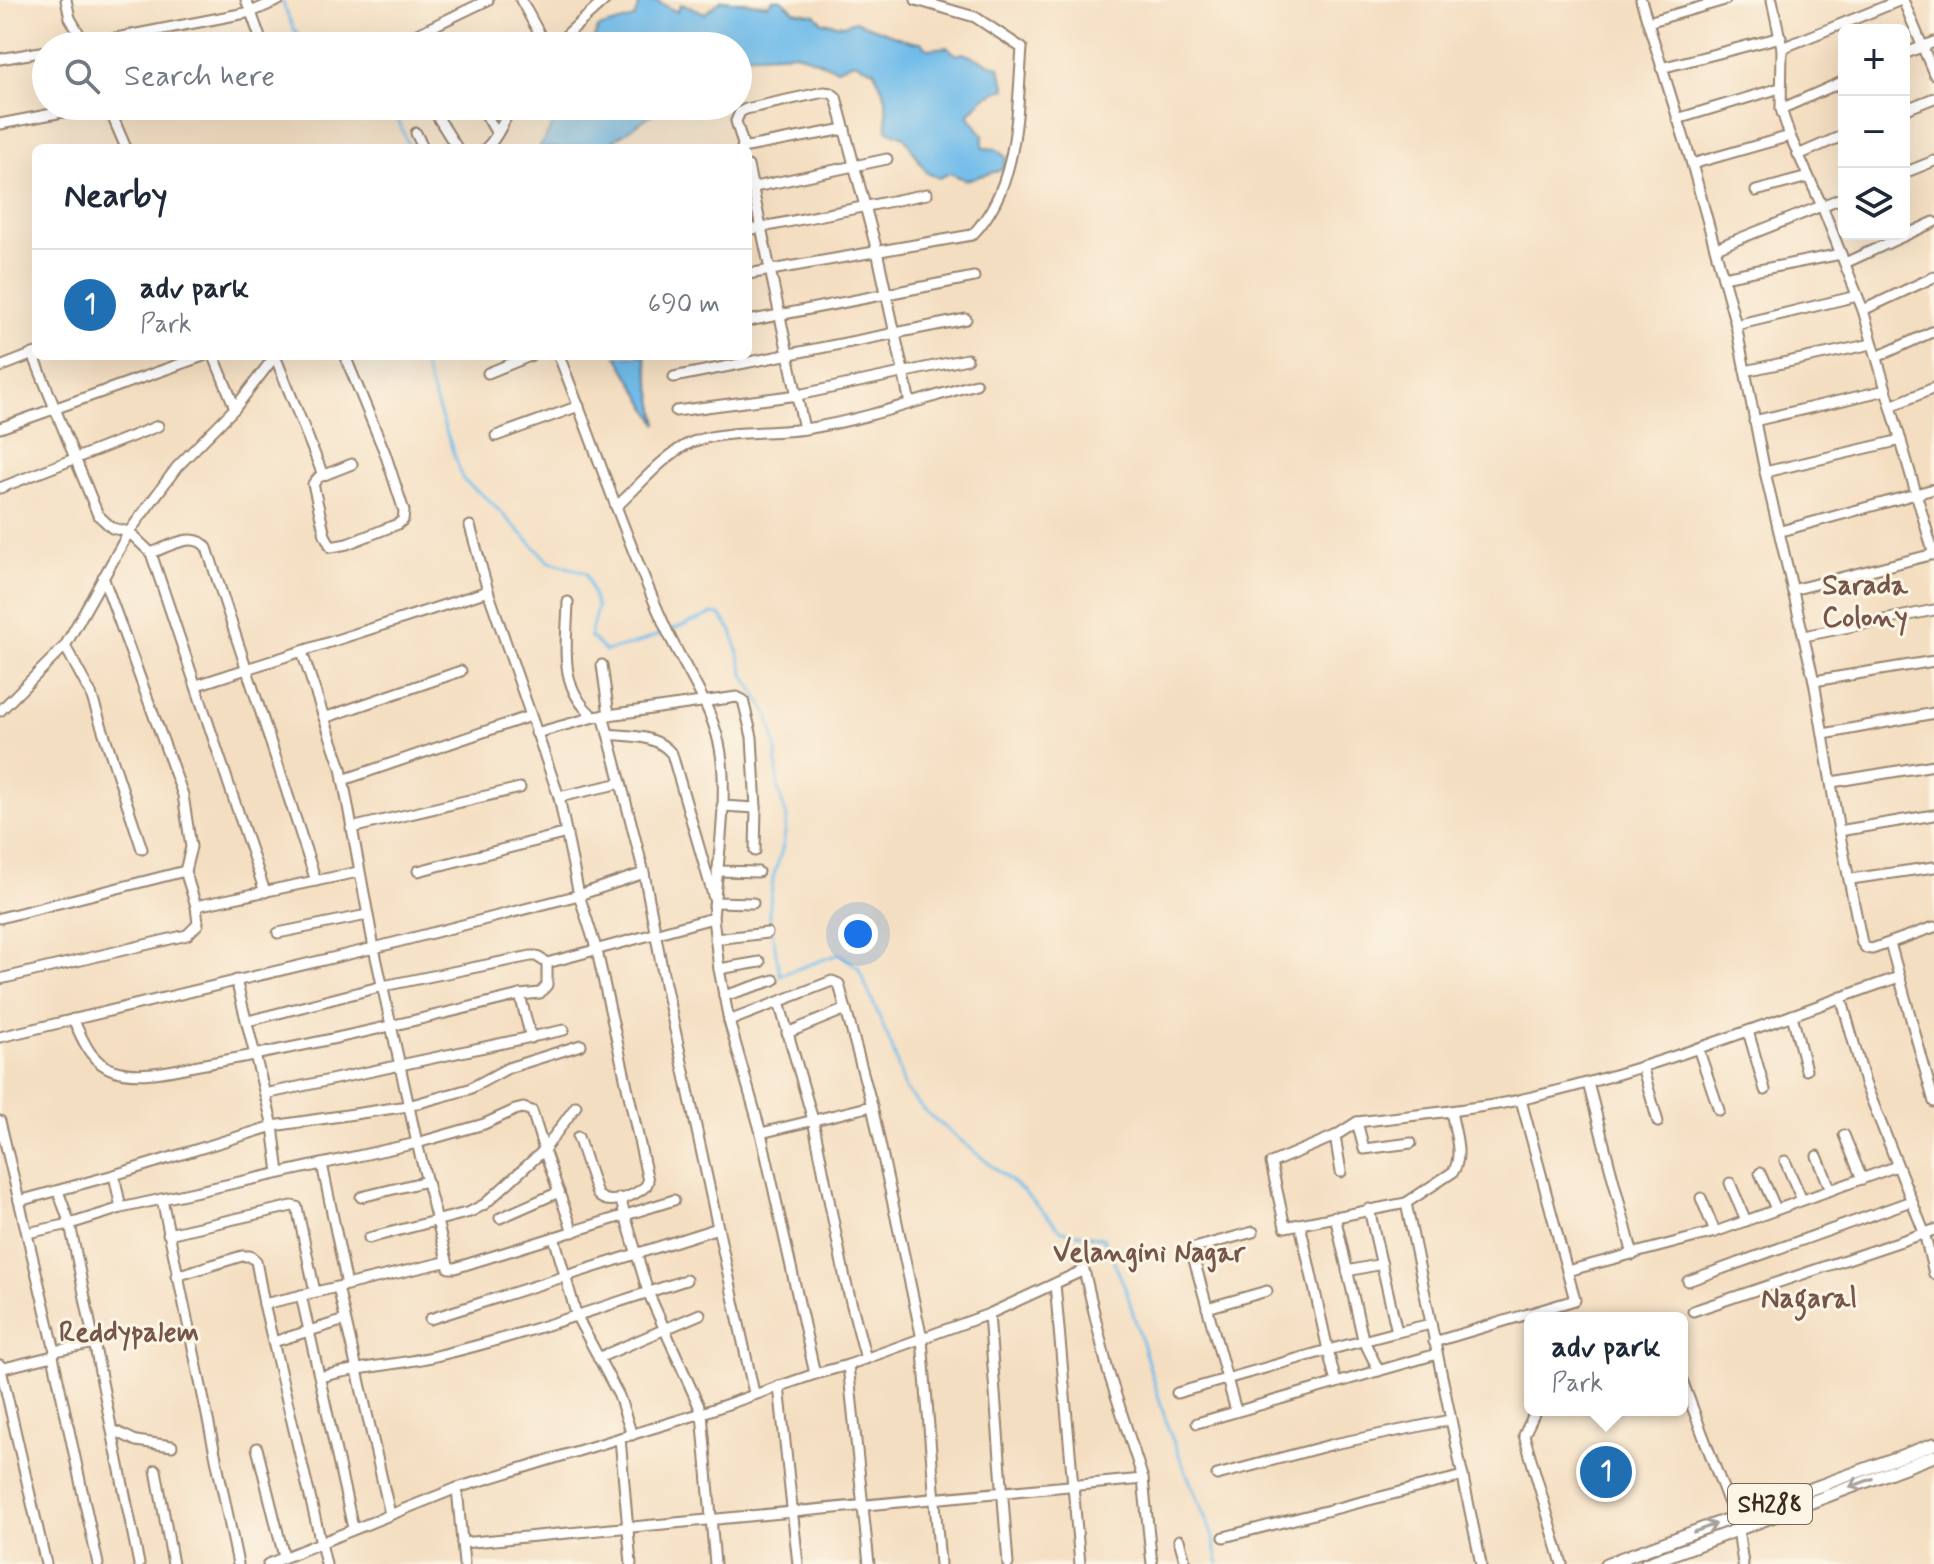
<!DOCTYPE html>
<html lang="en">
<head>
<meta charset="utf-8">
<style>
	body { margin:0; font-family:Mynerve,sans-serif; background:#f2f2f3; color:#1f2937 }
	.controls { position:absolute; right:24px; top:24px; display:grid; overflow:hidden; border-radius:12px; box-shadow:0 8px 32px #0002 }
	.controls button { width:72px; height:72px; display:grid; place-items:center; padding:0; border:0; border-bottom:2px solid #e0e1e3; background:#fff; color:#1f2937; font:40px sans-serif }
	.you { position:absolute; left:858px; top:934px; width:28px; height:28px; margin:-20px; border:6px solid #fff; border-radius:50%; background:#1a73e8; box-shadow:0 0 0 12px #1a73e833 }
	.badge { display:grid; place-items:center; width:52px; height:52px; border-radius:50%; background:#1f6fb2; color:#fff; font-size:26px; font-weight:700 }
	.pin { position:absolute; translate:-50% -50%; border:4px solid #fff; box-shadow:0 2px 8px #0006 }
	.popup { position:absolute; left:1524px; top:1312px; width:164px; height:104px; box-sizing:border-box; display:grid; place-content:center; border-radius:12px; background:#fff; filter:drop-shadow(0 2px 6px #0005); font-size:26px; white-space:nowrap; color:#747a83 }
	.popup b { font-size:30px; color:#1f2937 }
	.popup::after { content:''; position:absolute; left:50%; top:100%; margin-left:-16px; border:16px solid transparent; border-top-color:#fff }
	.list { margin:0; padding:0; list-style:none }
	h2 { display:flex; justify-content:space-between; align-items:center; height:104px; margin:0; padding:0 32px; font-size:34px }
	h2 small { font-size:26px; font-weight:400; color:#747a83 }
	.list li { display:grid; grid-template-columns:52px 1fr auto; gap:24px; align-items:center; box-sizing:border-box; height:112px; padding:0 32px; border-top:2px solid #e0e1e3 }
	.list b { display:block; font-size:30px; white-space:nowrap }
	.list p { margin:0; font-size:26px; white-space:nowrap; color:#747a83 }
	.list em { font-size:26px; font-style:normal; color:#747a83 }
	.icon { flex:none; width:44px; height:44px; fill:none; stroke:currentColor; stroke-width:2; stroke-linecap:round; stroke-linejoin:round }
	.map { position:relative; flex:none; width:1934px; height:1564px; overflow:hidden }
	.search { position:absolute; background:#fff; box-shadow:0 8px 32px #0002; left:32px; top:32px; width:720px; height:88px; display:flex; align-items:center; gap:20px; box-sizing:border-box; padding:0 28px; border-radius:44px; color:#747a83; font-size:30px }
	.panel { position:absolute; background:#fff; box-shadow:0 8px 32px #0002; left:32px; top:144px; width:720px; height:216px; border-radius:12px }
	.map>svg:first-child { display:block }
</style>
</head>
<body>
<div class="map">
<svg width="1934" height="1564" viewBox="0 0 1934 1564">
	<rect width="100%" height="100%" fill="#fcf5e5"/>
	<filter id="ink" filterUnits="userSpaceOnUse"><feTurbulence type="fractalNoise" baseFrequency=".0125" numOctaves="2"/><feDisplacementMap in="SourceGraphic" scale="16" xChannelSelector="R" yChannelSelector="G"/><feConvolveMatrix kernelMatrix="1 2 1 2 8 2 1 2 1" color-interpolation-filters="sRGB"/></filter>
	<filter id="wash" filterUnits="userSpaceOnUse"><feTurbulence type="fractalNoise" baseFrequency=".006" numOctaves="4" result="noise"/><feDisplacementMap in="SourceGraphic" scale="32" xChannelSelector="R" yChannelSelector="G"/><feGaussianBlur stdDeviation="1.8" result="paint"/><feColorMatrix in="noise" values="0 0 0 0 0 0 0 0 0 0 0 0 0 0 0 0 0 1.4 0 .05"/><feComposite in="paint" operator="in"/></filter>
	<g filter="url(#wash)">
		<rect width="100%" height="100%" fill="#f4dec1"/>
		<!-- water -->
		<g fill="#71bcea" stroke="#567384" stroke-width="2">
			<path d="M722 0 768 5 773 0H782L794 11 816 15 822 22 844 25 855 21 912 42H921L928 49 947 47 957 55 963 53 999 67 1006 88 983 98 968 115 983 135V148L996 149 1007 158 1002 170 966 180 950 173 939 178 927 173 904 137 887 130 886 98 874 70 854 62 837 69 796 53 738 56V46H596L593 40 598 28 634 18 640 2H658L677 12 681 4 705 13Z"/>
			<path d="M564 106H664L607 145V148H539Z"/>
			<path d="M617 356H645L658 425Z"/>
		</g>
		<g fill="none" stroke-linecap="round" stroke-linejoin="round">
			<!-- stream -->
			<g stroke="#71bcea" stroke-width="3">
				<path d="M282 1 293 28 307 46"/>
				<path d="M392 106 410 148"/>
				<path d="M420 356 463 480 490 501 548 561 586 573 597 607 590 636 605 651 635 644 712 614 720 615 732 631 745 677 768 714 776 747 778 788 787 818 783 846 773 878 769 914 780 975 839 954 858 967 892 1047 905 1089 927 1113 1023 1191 1062 1231 1103 1238 1125 1287 1169 1431 1212 1534 1219 1564"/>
			</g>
		</g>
	</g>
	<g filter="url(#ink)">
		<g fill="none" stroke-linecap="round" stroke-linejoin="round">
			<!-- minor casing -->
			<g stroke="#988470" stroke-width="13">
				<g id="minor">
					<path d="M66 0 70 18 85 44 251 12 246 0"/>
					<path d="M521 0 546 46"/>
					<path d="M1641 0 1692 164 1736 325 1765 472 1814 681 1839 831 1862 943 1866 948 1872 949 1934 927"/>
					<path d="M1772 0 1782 48 1781 109 1790 136 1822 206 1863 310 1934 555"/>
					<path d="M1903 0 1934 74"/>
					<path d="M1648 22 1725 0"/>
					<path d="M263 46 251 12 279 0"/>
					<path d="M392 46 488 0"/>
					<path d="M554 46 605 0"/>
					<path d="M1782 48 1901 0"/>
					<path d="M1904 54 1934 42"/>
					<path d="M0 59 46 51"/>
					<path d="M1661 68 1781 37"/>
					<path d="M108 106 126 148"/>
					<path d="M481 106 496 132"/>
					<path d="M1781 109 1844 81"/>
					<path d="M1904 110 1934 98"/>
					<path d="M434 111 457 148"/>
					<path d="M1677 119 1780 88"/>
					<path d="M0 124 94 106"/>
					<path d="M416 133 423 148"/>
					<path d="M486 148C497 139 504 120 512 106"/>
					<path d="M742 148 845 129"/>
					<path d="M744 148 736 121 740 112 746 109 824 92 831 93 836 97 877 251 910 403"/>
					<path d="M1798 155 1844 135"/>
					<path d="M1692 164 1790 136"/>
					<path d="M748 166 804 429"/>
					<path d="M1904 173 1934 161"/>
					<path d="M750 188 887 159"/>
					<path d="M1756 191 1808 177"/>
					<path d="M748 230 927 194"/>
					<path d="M1716 248 1844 197"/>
					<path d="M1845 263 1934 222"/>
					<path d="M748 274 972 235C1019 187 1017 111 1022 48L975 17 916 0"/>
					<path d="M1723 277 1841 254"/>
					<path d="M1863 310 1934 277"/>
					<path d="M748 321 974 277"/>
					<path d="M1736 325 1857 296"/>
					<path d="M33 354 98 515 112 528 129 532 151 553 265 892"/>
					<path d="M214 356 235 408"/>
					<path d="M275 356 323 475"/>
					<path d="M345 356 385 453 404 511 403 520 398 524 347 544 331 547 325 535 313 484 319 477 352 464"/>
					<path d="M1877 357 1934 331"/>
					<path d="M0 367 36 353"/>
					<path d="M1745 371 1872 344"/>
					<path d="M488 373 530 356"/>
					<path d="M674 377 966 319"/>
					<path d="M1891 406 1934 388"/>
					<path d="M676 411 798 395 967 359"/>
					<path d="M1754 421 1886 390"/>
					<path d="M0 428 203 356"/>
					<path d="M496 436 579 406"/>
					<path d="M1765 472 1901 440"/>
					<path d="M0 488 158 426"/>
					<path d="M616 507C636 489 665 454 690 443 718 430 772 434 805 429 863 420 920 400 976 384"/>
					<path d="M470 526 488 591 559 797 579 895 597 951 648 1181 646 1186C634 1196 608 1208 597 1194L578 1137"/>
					<path d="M1781 531 1934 489"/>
					<path d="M151 553C168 547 195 530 207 548L316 881"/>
					<path d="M103 577 183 795 191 847 185 871"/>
					<path d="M1792 590 1934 554"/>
					<path d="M568 602C567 645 557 686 594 717L737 697 743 700 752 737 756 808"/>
					<path d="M1804 636 1934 610"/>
					<path d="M65 646 91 694 142 849"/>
					<path d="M302 652 341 768 374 948 417 1143 449 1268H455L674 1200"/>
					<path d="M602 665 609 715"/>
					<path d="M1814 681 1934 661"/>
					<path d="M197 685 488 591"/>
					<path d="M0 711 65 646 129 532 177 467 235 408 275 356"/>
					<path d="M324 718 461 671"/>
					<path d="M536 733 594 717"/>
					<path d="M608 734C632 737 656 734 672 754L715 902 753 903"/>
					<path d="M1824 734 1934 713"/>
					<path d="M343 780 530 716"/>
					<path d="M1832 782 1934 765"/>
					<path d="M621 783 644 873 665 984 754 1393"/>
					<path d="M559 797 621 783 603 715"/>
					<path d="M722 806 756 808 755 851"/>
					<path d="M351 828 520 788"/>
					<path d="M1839 831 1934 815"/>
					<path d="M418 871 567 833"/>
					<path d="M717 871 758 872"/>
					<path d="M1851 879 1934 867"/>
					<path d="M196 906 358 872"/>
					<path d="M0 918 185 871 196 906 198 924 187 935 0 979"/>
					<path d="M713 918 719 969 729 1021"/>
					<path d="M278 933 367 915"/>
					<path d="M715 939 767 933"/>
					<path d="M1890 943 1934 1102"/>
					<path d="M547 963 713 918C717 868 730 790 719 743 709 699 680 662 663 622 624 535 594 444 559 356"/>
					<path d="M719 969 760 962"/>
					<path d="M236 980 273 1126 279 1173"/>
					<path d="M520 995 531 1038"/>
					<path d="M724 996 774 980"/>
					<path d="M1841 997 1865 1083 1924 1232 1934 1274"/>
					<path d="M779 1002 813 1120 845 1279 866 1359"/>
					<path d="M1792 1015 1806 1070"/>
					<path d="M73 1019C83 1040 90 1062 113 1070 143 1080 180 1068 210 1063 314 1045 417 1020 520 995L540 993 547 985V963L536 956H531L383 986 248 1021"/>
					<path d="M1748 1031 1765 1090"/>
					<path d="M787 1033 846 1009"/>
					<path d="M0 1037 374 948 579 895 644 873"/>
					<path d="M1698 1048 1719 1110"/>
					<path d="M1642 1066 1658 1122"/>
					<path d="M1588 1083 1633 1255"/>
					<path d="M265 1094 564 1030"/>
					<path d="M0 1121 55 1351 53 1356 98 1564"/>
					<path d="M1357 1122 1451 1111"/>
					<path d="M761 1133 872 1106"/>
					<path d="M1844 1135 1862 1179"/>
					<path d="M1335 1136 1341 1172"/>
					<path d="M1817 1156 1831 1190"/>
					<path d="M1785 1161 1802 1200"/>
					<path d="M322 1164 347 1285"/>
					<path d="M1760 1173 1776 1209"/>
					<path d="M114 1175 121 1208"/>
					<path d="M1730 1183 1746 1221"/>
					<path d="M58 1191 70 1224 139 1564"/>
					<path d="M361 1197 427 1181"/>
					<path d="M620 1198 648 1292 702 1413 715 1564"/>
					<path d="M1701 1198 1715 1232"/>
					<path d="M162 1199 238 1564"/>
					<path d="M19 1201 114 1175 273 1126 408 1106 469 1089 508 1068 581 1045"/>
					<path d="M1406 1203 1285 1227 1271 1163 1335 1136 1357 1122 1364 1149 1411 1143"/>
					<path d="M1369 1209 1397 1332 1431 1324"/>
					<path d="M1335 1216 1363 1339 1379 1371"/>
					<path d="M500 1218 559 1192"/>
					<path d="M573 1232 544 1150 576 1106"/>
					<path d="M27 1233 70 1224 121 1208 417 1143 484 1124 515 1110 523 1108 532 1111 544 1150 485 1204 470 1212 369 1238"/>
					<path d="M168 1234 292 1206 297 1207 315 1292"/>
					<path d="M554 1237 577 1317 619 1396 632 1435"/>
					<path d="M1347 1271 1382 1264"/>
					<path d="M1567 1271 1715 1232 1897 1166"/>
					<path d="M176 1276 242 1256H250L256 1261 264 1304"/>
					<path d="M1688 1281 1911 1201"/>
					<path d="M1055 1284 1080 1564"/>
					<path d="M338 1287 390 1514"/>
					<path d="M301 1295 353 1528"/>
					<path d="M1207 1308 1267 1291"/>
					<path d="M1693 1311 1934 1230"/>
					<path d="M989 1314 1008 1564"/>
					<path d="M430 1319 718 1228"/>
					<path d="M273 1342 345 1320"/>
					<path d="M1434 1342 1575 1300 1521 1100"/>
					<path d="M55 1351 95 1343"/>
					<path d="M598 1358 700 1314"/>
					<path d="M0 1365 46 1564"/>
					<path d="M848 1365 989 1314 1084 1270 1108 1371 1143 1479 1152 1564"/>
					<path d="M0 1369 53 1356"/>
					<path d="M320 1377C360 1366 401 1365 440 1355 524 1335 604 1306 686 1280"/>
					<path d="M1682 1380 1734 1517"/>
					<path d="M1336 1383 1328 1350 1397 1332"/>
					<path d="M779 1386 798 1564"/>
					<path d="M1177 1393 1328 1350 1300 1224"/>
					<path d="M1536 1410 1524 1435 1562 1564"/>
					<path d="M1236 1411 1191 1249 1253 1232"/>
					<path d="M1197 1423 1437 1354"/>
					<path d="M113 1430 136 1441 172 1446"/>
					<path d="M620 1438 631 1564"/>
					<path d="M257 1448 284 1557"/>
					<path d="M156 1470 173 1564"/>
					<path d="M1217 1475 1334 1444 1450 1420"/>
					<path d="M457 1488 464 1564"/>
					<path d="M1738 1529 1743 1564"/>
					<path d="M1224 1537 1463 1476"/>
					<path d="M1179 1540 1186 1564"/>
					<path d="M462 1543 1143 1479"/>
					<path d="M268 1564 457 1488 702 1413 815 1374"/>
					<path d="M326 1564 264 1304 445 1262"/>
					<path d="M869 1564 848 1365 815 1374 761 1133 729 1021 832 981 839 984 872 1106 922 1339 940 1564"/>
					<path d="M1481 1564 1406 1203 1453 1172C1464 1155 1454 1130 1451 1111 1475 1107 1500 1105 1523 1099 1652 1070 1775 1020 1899 977"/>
				</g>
			</g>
			<!-- major casing -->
			<g stroke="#988470" stroke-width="15">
				<g id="major">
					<path d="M1606 1564 1934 1444"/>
					<path d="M1646 1564 1934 1456"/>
				</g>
			</g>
			<!-- minor -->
			<use href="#minor" stroke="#fff" stroke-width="9"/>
			<!-- major -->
			<use href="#major" stroke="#fff" stroke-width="11"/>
		</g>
		<!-- one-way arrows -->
		<defs><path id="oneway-shaft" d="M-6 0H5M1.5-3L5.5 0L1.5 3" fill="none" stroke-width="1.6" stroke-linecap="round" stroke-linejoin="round" transform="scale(2)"/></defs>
		<g stroke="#a79f9a">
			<use href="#oneway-shaft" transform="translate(1861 1483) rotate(159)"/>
			<use href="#oneway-shaft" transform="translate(1705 1528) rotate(-20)"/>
		</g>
	</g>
	<g text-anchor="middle" stroke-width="6" stroke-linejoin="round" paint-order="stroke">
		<!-- shield labels -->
		<rect fill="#fcf5e5" stroke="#75675a" stroke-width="2" x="1728" y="1484" width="84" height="40" rx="6"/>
		<g font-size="24" font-weight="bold" fill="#3b2a1e">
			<text x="1770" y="1512">SH288</text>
		</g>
		<!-- neighbourhood labels -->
		<g font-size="28" font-weight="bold" fill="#76564b" stroke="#fcf5e5">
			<text x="1865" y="594">Sarada<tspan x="1865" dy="32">Colony</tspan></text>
			<text x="1149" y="1261">Velangini Nagar</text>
			<text x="1809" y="1307">Nagaral</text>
			<text x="129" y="1341">Reddypalem</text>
		</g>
	</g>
</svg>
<div class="controls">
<button>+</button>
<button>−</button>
<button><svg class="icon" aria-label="layers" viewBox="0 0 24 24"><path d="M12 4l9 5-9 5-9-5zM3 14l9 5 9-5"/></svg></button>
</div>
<div class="you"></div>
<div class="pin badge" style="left:1606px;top:1472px">1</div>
<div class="popup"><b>adv park</b>Park</div>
<div class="search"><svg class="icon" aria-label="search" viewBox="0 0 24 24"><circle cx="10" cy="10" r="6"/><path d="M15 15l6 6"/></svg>Search here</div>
<section class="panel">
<h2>Nearby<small></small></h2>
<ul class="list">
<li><span class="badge">1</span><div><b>adv park</b><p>Park</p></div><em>690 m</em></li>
</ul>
</section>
</div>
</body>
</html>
